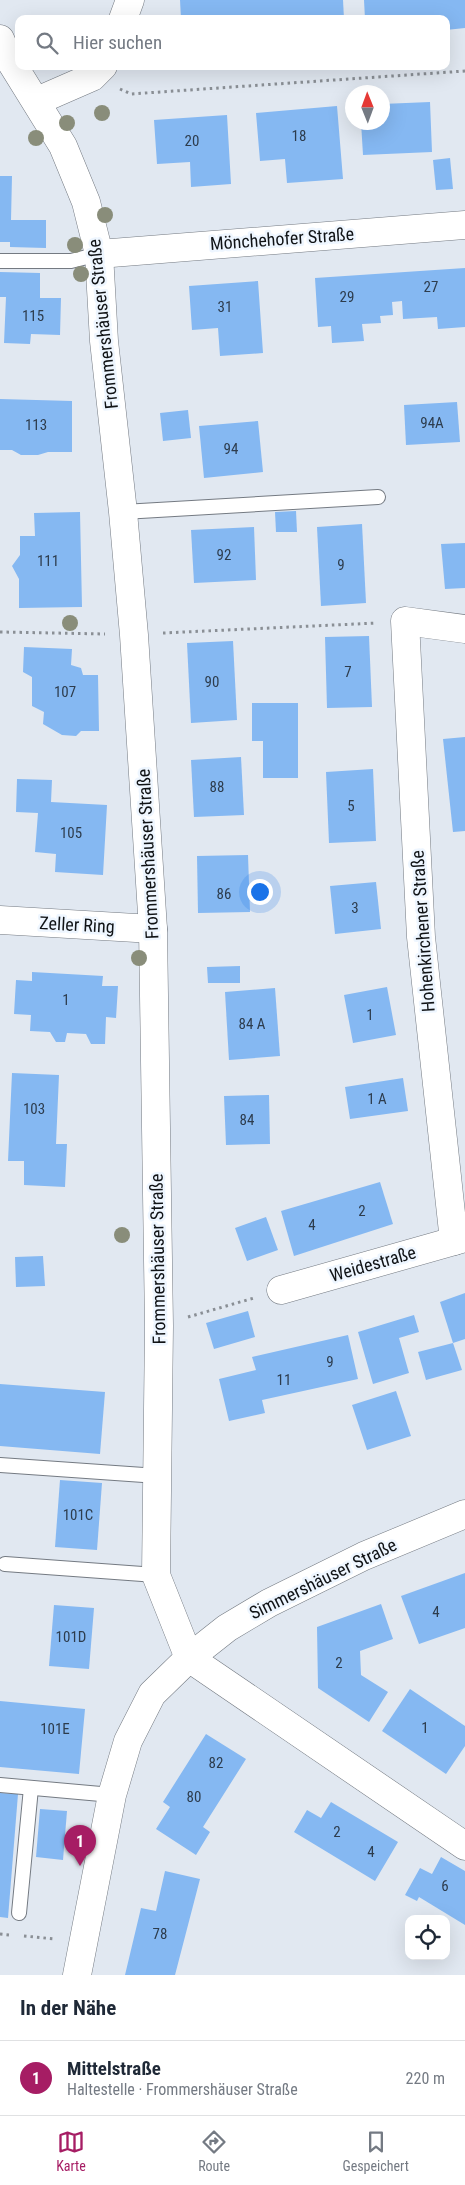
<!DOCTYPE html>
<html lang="de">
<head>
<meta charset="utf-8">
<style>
	body { margin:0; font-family:"Roboto Condensed",sans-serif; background:#f2f2f3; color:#1f2937 }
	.controls { position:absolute; right:15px; bottom:15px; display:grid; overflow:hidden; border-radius:10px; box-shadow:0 5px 20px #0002 }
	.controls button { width:45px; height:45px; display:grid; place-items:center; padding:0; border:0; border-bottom:1px solid #e0e1e3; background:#fff; color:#1f2937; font:25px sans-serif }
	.compass { position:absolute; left:345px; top:85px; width:45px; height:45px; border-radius:50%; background:#fff; box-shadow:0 5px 20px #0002; rotate:359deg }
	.you { position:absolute; left:259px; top:891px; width:18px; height:18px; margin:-12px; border:4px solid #fff; border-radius:50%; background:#1a73e8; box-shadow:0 0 0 8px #1a73e833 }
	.badge { display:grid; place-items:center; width:32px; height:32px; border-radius:50%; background:#a61d64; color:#fff; font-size:16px; font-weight:700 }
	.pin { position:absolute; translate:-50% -41px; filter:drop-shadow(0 1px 2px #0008) }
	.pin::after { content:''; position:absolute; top:26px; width:18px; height:15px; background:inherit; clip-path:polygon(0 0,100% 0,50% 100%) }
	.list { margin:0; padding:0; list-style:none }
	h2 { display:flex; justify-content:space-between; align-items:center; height:65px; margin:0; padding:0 20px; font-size:21px }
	h2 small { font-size:16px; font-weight:400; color:#747a83 }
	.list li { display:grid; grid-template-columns:32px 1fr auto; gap:15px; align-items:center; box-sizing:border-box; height:75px; padding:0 20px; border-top:1px solid #e0e1e3 }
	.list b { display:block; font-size:19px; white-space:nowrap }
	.list p { margin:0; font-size:16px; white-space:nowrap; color:#747a83 }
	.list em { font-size:16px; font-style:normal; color:#747a83 }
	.icon { flex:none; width:28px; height:28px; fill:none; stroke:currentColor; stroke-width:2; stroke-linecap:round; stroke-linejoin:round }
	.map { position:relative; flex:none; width:465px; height:1975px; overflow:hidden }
	.search { position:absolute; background:#fff; box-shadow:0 5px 20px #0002; left:15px; right:15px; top:15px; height:55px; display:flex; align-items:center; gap:12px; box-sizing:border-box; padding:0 18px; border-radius:10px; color:#747a83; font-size:19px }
	.sheet { height:140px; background:#fff }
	nav { display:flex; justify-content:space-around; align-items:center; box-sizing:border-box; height:70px; border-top:1px solid #e0e1e3; background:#fff; font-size:14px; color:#747a83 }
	nav a { display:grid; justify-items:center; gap:2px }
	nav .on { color:#a61d64 }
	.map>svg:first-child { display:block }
</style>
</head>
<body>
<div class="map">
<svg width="465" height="1975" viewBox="0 0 465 1975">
	<rect width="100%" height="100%" fill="#e1e8f1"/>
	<!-- building -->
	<g fill="#85b8f2">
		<path d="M180 0H343L344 19H181Z"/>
		<path d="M364 0H465V28L446 30V19H365Z"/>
		<path d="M430 102 432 152 363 155 361 122H382V104Z"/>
		<path d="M337 106 343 179 287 183 285 159 260 161 256 113Z"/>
		<path d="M227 115 231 184 191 187 190 162 157 164 154 120Z"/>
		<path d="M450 158 453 189 436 190 433 160Z"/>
		<path d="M0 176H12L11 220H46V248L10 247V242H0Z"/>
		<path d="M465 268V327L438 329 437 317 403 319 402 301 392 302 393 315 380 316 381 323 362 324 364 341 332 343 331 326 318 327 315 278Z"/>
		<path d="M0 272 40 273V298H61L60 335 31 334 30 344 4 343 6 297H0Z"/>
		<path d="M258 281 263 353 220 356 218 328 192 330 189 286Z"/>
		<path d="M0 399 72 401V452H48L38 455H21L12 450H0Z"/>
		<path d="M457 402 460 442 406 445 404 405Z"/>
		<path d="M188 410 191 438 163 441 160 413Z"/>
		<path d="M258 421 263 472 204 478 199 426Z"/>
		<path d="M296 511 297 532H276L275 512Z"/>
		<path d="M80 512 82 607 19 608V579L12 566 20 555V536H35L34 513Z"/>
		<path d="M362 524 366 603 321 606 317 527Z"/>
		<path d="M254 527 256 580 194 583 191 530Z"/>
		<path d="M465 543V588L445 589 441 544Z"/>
		<path d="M369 636 372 707 327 708 325 637Z"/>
		<path d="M233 641 237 720 191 723 187 643Z"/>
		<path d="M24 647 72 649 71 665 81 668 83 675H98L99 731H81L76 736 62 735 43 724 44 712 32 706V677L23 672Z"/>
		<path d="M252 703H298V778H263V741H252Z"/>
		<path d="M465 737V831L453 832 443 739Z"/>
		<path d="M241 757 244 815 194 817 191 760Z"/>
		<path d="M373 769 376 841 329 843 326 772Z"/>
		<path d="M17 779 52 780 51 802 107 805 103 875 55 872 56 854 35 852 38 813 16 812Z"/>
		<path d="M248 855 250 912 198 913 197 856Z"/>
		<path d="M376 882 381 929 335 934 330 886Z"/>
		<path d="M240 966V983H208L207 967Z"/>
		<path d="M32 972 103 976 102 986H118L116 1018 106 1017 105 1044H91L86 1034 67 1033 65 1042H56L50 1032 30 1031 31 1015 14 1014 16 980 32 981Z"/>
		<path d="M387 987 396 1035 353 1043 344 995Z"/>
		<path d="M275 988 280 1056 229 1060 225 992Z"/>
		<path d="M12 1073 59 1075 56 1144H67L65 1187 24 1185V1161H8Z"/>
		<path d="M403 1078 408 1111 350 1119 345 1087Z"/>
		<path d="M269 1095 270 1144 226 1145 224 1096Z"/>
		<path d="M380 1182 393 1224 294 1256 281 1211Z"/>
		<path d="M266 1217 278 1250 247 1261 235 1228Z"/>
		<path d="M43 1256 45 1286 16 1287 15 1257Z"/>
		<path d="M465 1293V1339L453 1343 440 1302Z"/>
		<path d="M248 1311 255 1337 214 1349 206 1323Z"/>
		<path d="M414 1315 419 1332 399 1338 409 1373 373 1384 358 1332Z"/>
		<path d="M348 1335 358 1379 262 1400 265 1413 229 1421 219 1379 256 1370 252 1357Z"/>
		<path d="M453 1343 462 1370 426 1380 418 1352Z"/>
		<path d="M0 1384 105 1392 100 1454 0 1446Z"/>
		<path d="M396 1391 411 1436 367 1450 352 1405Z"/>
		<path d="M60 1480 102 1483 97 1550 55 1547Z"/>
		<path d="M465 1573V1628L419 1644 401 1596Z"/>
		<path d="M381 1604 393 1639 360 1651 361 1675 388 1692 369 1722 318 1688 317 1627Z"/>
		<path d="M54 1605 94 1608 89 1669 49 1666Z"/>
		<path d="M410 1689 465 1726V1746L446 1774 382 1731Z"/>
		<path d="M0 1701 85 1709 79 1774 0 1767Z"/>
		<path d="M206 1734 246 1759 203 1827 210 1832 196 1855 156 1829 170 1807 163 1802Z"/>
		<path d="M0 1793 18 1794 8 1918 0 1917Z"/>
		<path d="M331 1802 398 1842 375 1881 294 1832 307 1810 321 1818Z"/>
		<path d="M40 1809 67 1811 63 1860 36 1857Z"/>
		<path d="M441 1857 465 1871V1925L419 1897 417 1901 405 1895 420 1868 432 1874Z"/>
		<path d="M165 1871 200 1879 175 1975H125L141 1908 156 1911Z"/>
	</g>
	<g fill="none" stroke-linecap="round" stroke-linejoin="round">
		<!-- service casing -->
		<g stroke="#747a82" stroke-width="16">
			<g id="service">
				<path d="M0 261H71L99 254"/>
				<path d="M123 512 378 497"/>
				<path d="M0 1465 158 1476"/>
				<path d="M5 1564 156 1575"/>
				<path d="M0 1785 112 1795"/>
				<path d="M19 1913 31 1788"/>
			</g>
		</g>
		<!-- minor casing -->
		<g stroke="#747a82" stroke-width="29">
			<g id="minor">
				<path d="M123 19 130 0"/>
				<path d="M0 39 8 57 63 146 86 202 99 254 104 341 123 512 134 635 153 929 159 1326 156 1575 189 1658 465 1846"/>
				<path d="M37 101 92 77 103 66"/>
				<path d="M99 254 465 225"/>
				<path d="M0 920 153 929"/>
				<path d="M454 1241 421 937 405 621 465 629"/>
				<path d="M281 1290 465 1238"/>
			</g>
		</g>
		<!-- tertiary casing -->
		<g stroke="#747a82" stroke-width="29">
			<path id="tertiary" d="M77 1975 112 1795 128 1741 152 1694 189 1658 227 1628 269 1603 364 1556 465 1514"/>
		</g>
		<!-- path -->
		<g stroke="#8a8f95" stroke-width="3" stroke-dasharray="2.5 4" stroke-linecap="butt">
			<path d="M120 89 131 94 465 71"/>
			<path d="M0 632 105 634"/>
			<path d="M163 633 377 623"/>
			<path d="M188 1317 254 1298"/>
			<path d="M0 1934 10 1935"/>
			<path d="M24 1936 55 1939"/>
		</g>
		<!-- service -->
		<use href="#service" stroke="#fff" stroke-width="14"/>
		<!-- minor -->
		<use href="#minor" stroke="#fff" stroke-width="28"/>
		<!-- tertiary -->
		<use href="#tertiary" stroke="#fff" stroke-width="28"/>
	</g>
	<!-- trees -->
	<g fill="#898d7a">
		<circle cx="102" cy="113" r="8"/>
		<circle cx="67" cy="123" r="8"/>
		<circle cx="36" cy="138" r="8"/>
		<circle cx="105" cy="215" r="8"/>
		<circle cx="75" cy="245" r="8"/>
		<circle cx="81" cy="274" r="8"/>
		<circle cx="70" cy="623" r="8"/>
		<circle cx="139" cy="958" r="8"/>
		<circle cx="122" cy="1235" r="8"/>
	</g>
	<g text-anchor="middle" stroke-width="5" stroke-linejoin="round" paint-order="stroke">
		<!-- number labels -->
		<g font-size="15" fill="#2d3c4d">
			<text x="299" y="141">18</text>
			<text x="192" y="146">20</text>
			<text x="431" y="292">27</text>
			<text x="347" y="302">29</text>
			<text x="225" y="312">31</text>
			<text x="33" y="321">115</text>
			<text x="432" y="428">94A</text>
			<text x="36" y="430">113</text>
			<text x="231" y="454">94</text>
			<text x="224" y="560">92</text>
			<text x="48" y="566">111</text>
			<text x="341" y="570">9</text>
			<text x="348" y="677">7</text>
			<text x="212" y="687">90</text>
			<text x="65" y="697">107</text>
			<text x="217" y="792">88</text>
			<text x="351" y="811">5</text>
			<text x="71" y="838">105</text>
			<text x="224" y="899">86</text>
			<text x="355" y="913">3</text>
			<text x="66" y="1005">1</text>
			<text x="370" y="1020">1</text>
			<text x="252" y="1029">84 A</text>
			<text x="377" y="1104">1 A</text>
			<text x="34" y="1114">103</text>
			<text x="247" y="1125">84</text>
			<text x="362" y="1216">2</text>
			<text x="312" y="1230">4</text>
			<text x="330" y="1367">9</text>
			<text x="284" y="1385">11</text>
			<text x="78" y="1520">101C</text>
			<text x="436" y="1617">4</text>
			<text x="71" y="1642">101D</text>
			<text x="339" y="1668">2</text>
			<text x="425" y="1733">1</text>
			<text x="55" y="1734">101E</text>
			<text x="216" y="1768">82</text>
			<text x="194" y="1802">80</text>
			<text x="337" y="1837">2</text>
			<text x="371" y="1857">4</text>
			<text x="445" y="1891">6</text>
			<text x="160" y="1939">78</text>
		</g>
		<!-- street labels -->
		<g font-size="18" fill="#101316" stroke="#eef6ff">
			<text transform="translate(282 239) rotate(-4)" y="6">Mönchehofer Straße</text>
			<text transform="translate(103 324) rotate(-96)" y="6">Frommershäuser Straße</text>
			<text transform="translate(148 854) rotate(-93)" y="6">Frommershäuser Straße</text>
			<text transform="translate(77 925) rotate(3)" y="6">Zeller Ring</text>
			<text transform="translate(423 931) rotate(-94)" y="6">Hohenkirchener Straße</text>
			<text transform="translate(158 1259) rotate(-91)" y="6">Frommershäuser Straße</text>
			<text transform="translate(373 1264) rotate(-16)" y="6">Weidestraße</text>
			<text transform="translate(323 1579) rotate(-26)" y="6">Simmershäuser Straße</text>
		</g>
	</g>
</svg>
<div class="controls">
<button><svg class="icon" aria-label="locate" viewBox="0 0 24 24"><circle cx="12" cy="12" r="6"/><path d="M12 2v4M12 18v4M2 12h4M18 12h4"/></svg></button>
</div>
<svg class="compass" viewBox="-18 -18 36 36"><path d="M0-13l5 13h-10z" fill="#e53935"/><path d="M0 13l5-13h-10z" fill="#747a83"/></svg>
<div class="you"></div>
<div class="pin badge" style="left:80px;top:1866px">1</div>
<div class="search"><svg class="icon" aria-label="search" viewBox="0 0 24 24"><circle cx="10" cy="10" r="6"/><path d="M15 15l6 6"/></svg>Hier suchen</div>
</div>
<section class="sheet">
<h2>In der Nähe<small></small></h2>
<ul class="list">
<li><span class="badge">1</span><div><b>Mittelstraße</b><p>Haltestelle · Frommershäuser Straße</p></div><em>220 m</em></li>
</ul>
</section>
<nav>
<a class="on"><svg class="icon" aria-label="map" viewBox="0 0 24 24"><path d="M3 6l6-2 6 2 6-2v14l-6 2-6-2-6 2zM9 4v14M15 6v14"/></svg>Karte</a>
<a><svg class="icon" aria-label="directions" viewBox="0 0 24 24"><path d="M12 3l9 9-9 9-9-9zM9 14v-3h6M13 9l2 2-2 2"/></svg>Route</a>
<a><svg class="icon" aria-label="saved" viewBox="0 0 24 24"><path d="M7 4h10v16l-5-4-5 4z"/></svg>Gespeichert</a>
</nav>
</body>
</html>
